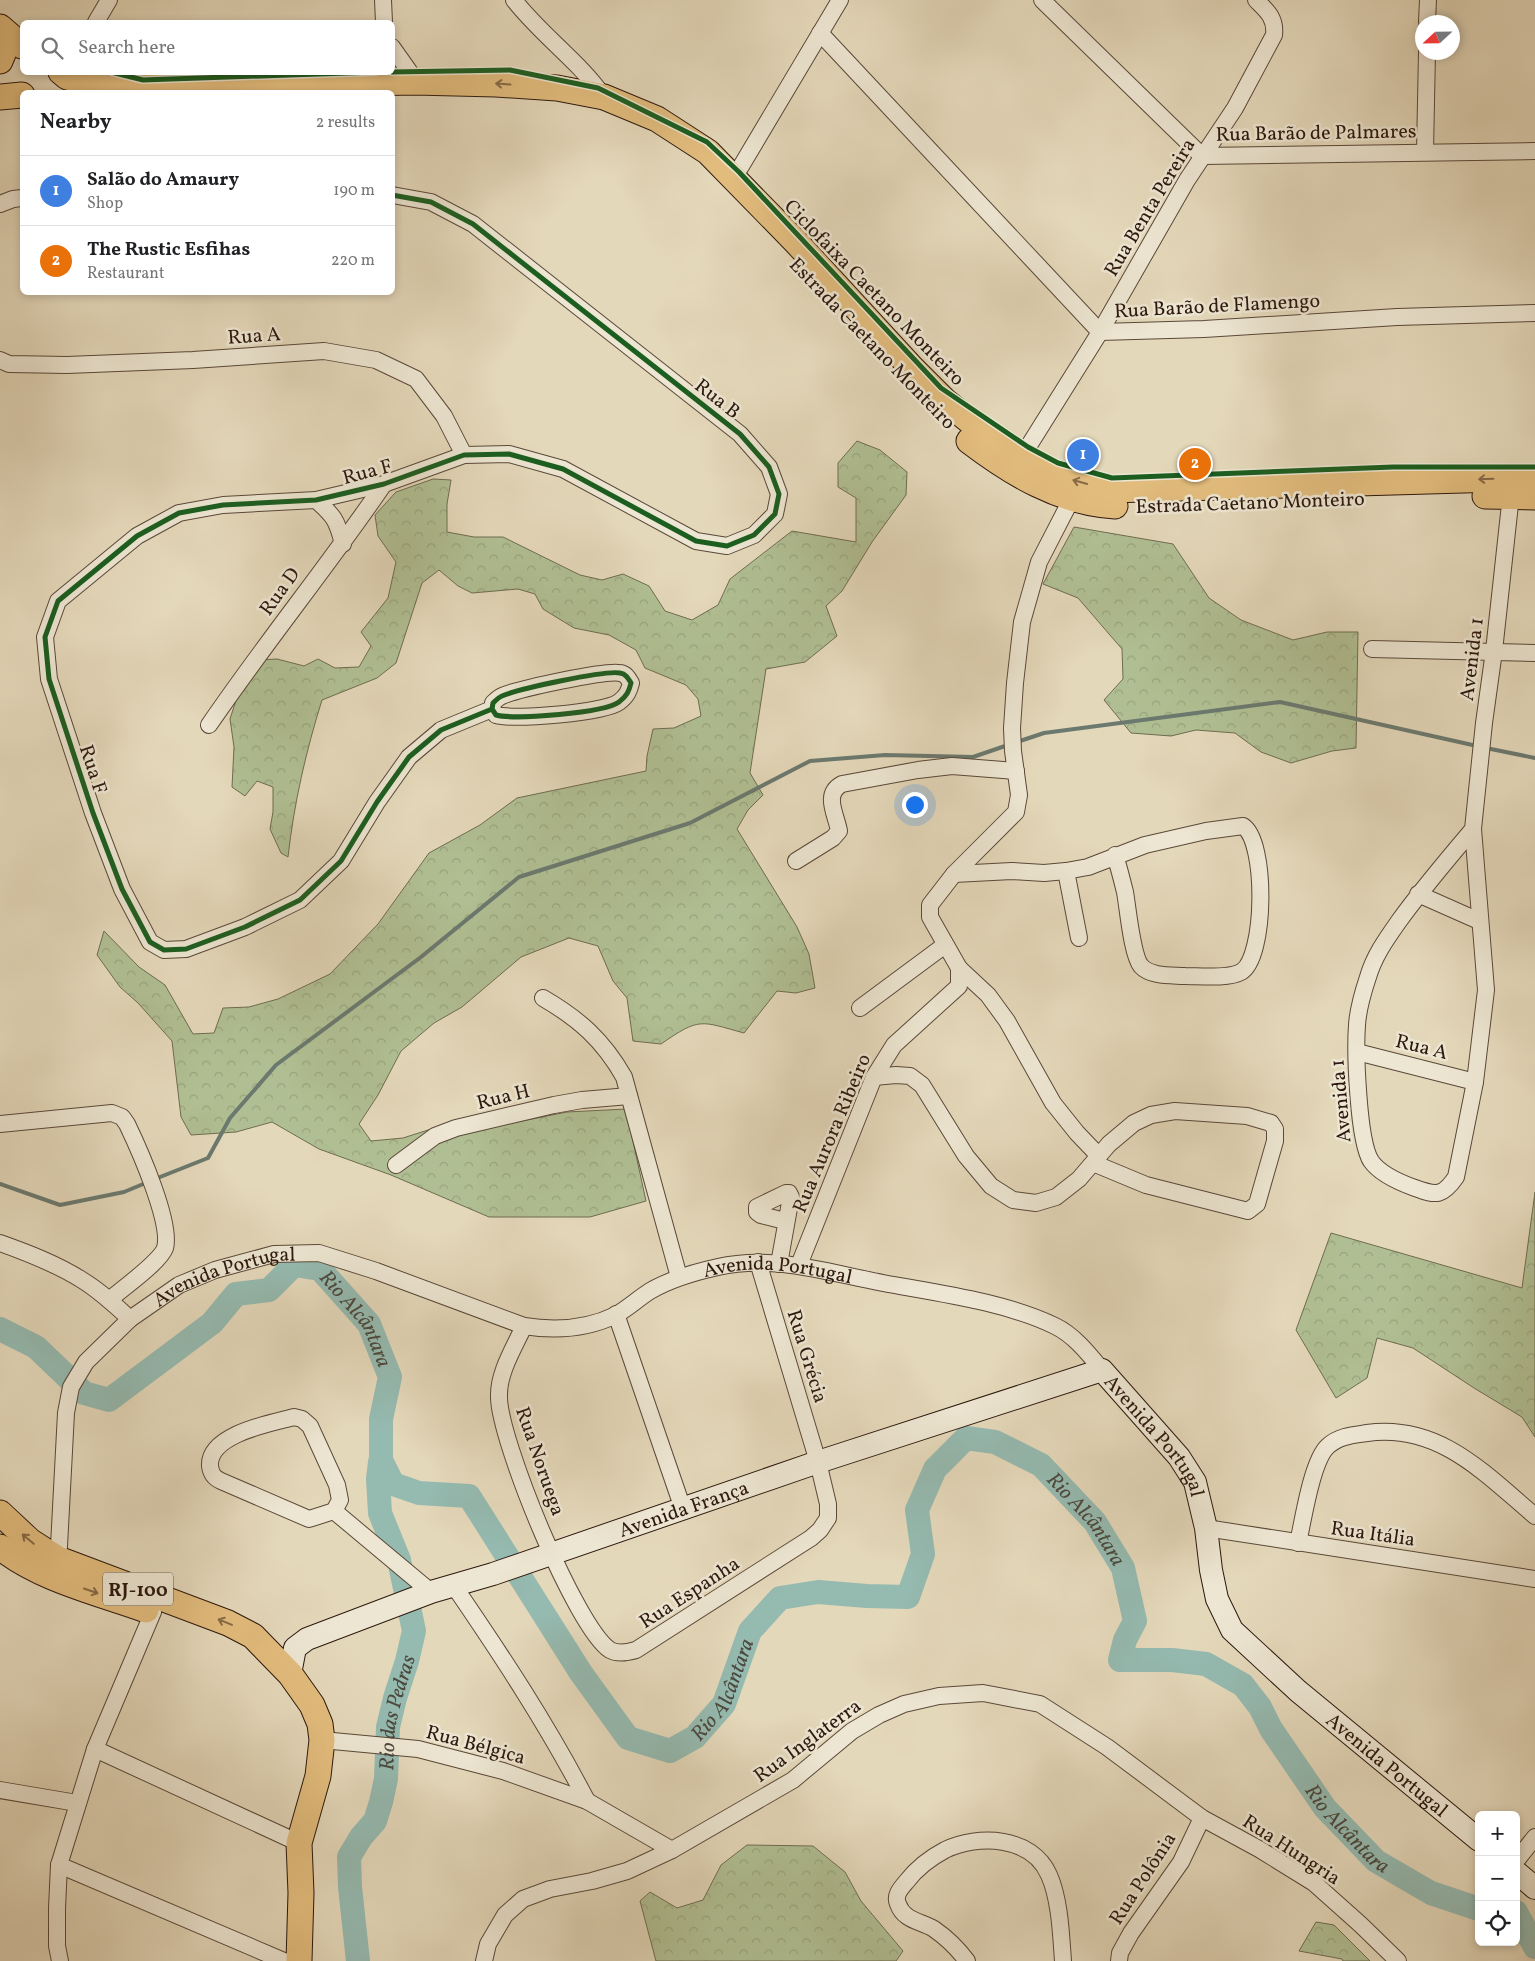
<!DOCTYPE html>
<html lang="en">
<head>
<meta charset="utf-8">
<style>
	body { margin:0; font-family:Vollkorn,serif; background:#f2f2f2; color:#202124 }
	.controls { position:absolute; right:15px; bottom:15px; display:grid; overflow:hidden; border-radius:8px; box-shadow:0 2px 8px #0003 }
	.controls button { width:45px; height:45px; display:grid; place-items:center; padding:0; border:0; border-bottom:1px solid #e0e0e0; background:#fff; color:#202124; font:25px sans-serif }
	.compass { position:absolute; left:1415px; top:15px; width:45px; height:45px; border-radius:50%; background:#fff; box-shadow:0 2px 8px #0003; rotate:248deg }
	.you { position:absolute; left:914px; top:804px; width:18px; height:18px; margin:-12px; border:4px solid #fff; border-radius:50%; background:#1a73e8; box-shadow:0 0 0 8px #1a73e833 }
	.badge { display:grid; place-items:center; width:32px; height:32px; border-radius:50%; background:#ea580c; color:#fff; font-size:16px; font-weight:700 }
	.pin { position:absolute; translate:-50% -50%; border:2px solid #fff; box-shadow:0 1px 5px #0006 }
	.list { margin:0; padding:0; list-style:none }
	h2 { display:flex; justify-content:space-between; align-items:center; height:65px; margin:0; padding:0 20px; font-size:21px }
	h2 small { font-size:16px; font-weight:400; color:#757577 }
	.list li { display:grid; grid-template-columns:32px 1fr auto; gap:15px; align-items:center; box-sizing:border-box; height:70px; padding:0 20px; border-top:1px solid #e0e0e0 }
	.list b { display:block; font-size:19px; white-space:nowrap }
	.list p { margin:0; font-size:16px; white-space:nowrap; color:#757577 }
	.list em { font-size:16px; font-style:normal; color:#757577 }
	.icon { flex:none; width:28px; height:28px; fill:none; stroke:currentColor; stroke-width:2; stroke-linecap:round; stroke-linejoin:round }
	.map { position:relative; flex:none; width:1535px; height:1961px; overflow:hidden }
	.search { position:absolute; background:#fff; box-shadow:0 2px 8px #0003; left:20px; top:20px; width:375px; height:55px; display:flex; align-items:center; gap:12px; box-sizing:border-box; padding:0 18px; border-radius:8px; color:#757577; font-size:19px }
	.panel { position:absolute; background:#fff; box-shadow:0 2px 8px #0003; left:20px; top:90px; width:375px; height:205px; border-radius:8px }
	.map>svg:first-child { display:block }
</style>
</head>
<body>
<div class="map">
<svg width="1535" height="1961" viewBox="0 0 1535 1961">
	<defs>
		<pattern id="forest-crowns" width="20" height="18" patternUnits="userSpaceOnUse" patternTransform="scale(1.25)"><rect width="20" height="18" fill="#b0bf93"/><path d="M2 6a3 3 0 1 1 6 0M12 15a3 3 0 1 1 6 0" fill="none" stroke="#98a37e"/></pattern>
	</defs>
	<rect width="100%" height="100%" fill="#e4d8ba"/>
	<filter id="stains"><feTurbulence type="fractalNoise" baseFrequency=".004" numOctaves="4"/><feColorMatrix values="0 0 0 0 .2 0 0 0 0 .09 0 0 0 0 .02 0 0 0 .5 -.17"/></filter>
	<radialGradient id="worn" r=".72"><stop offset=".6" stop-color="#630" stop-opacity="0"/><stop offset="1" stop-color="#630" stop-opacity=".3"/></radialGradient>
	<!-- forest -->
	<g fill="url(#forest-crowns)" stroke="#6e6c50">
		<path d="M857 441 880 450 907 472 906 495 872 542 842 591 826 606 837 636 805 662 766 669 750 773 763 795 748 810 737 829 797 927 809 954 815 988 796 993 777 991 744 1033C700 1021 700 1017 661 1044L633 1041 627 998 613 981 598 946 569 938 521 957 462 1007 434 1023 401 1051 378 1095 359 1124 371 1141 403 1138 428 1130 465 1129 507 1124 567 1112 626 1109 646 1201 590 1217H489L391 1175 319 1149 272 1122 236 1132 191 1135 181 1117 172 1041 138 1003 120 987 97 955 104 931 139 967 165 985 193 1034 214 1033 223 1008 249 1007 278 999 330 974 378 924 429 853 480 825 517 798 646 771 647 756 653 729 674 728 701 716 698 699 686 685 645 668 636 650 609 635 574 628 543 609 535 594 518 589 472 593 458 586 439 570 422 583 396 663 377 678 322 700C306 751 294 803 288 857L281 853 270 829 273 812V787L257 781 245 796 232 787 234 747 230 719 239 691 258 660 277 659 304 666 318 659 335 668 359 667 371 646 361 632 388 598 396 562 378 536 375 515 396 492 433 479 451 480 447 504V532L474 537H503L580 575 602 580 623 574 649 586 665 611 692 620 718 605 730 579 792 531 856 542V498L838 487V463Z"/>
		<path d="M1074 527 1173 544 1209 598 1241 620 1293 640 1327 632H1358L1356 748 1332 751 1291 763 1261 752 1235 733 1196 730 1171 736 1131 733 1104 700 1123 679 1122 649 1078 598 1043 584Z"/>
		<path d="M1535 1192V1437L1522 1417 1474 1388 1413 1348 1377 1338 1367 1378 1336 1398 1296 1330 1331 1233 1522 1288Z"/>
		<path d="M747 1845 813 1846 845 1872 861 1901 903 1951 896 1961H656L640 1901 650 1892 677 1908 703 1900 721 1865Z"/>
		<path d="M1316 1922 1334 1925 1370 1961H1343L1342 1959 1299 1951Z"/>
	</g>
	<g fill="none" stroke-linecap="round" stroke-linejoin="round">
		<!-- stream -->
		<g stroke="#6b796f" stroke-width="4">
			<path d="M1017 742 1044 733 1280 702 1477 746"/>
			<path d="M1486 748 1535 758"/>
			<path d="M155 1179 208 1158 230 1118 276 1065 421 957 519 877 690 823 810 761 885 755 973 757 1008 745"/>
			<path d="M0 1184 60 1205 124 1192 148 1182"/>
		</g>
		<!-- river -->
		<g stroke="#95bab0" stroke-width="24">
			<path id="s1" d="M0 1329 36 1347 84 1393 109 1400 212 1323 236 1294 269 1290 294 1265 320 1269 369 1324 390 1377 381 1419V1460L393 1484 419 1493 469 1496 581 1673 628 1738 670 1751 695 1737 724 1704 750 1631 780 1598 818 1592 867 1596 908 1597 923 1554 917 1510 935 1469 966 1438 995 1442 1041 1465 1095 1522 1123 1568 1135 1621 1125 1640 1120 1660H1172L1206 1664 1243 1685 1260 1707 1271 1729 1325 1808 1376 1861 1431 1893 1479 1909"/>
			<path d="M1516 1912 1535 1947"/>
			<path id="s2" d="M358 1961 350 1887 349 1857 361 1837 375 1821 381 1802 386 1779 388 1727 395 1698 407 1661 414 1631 399 1560 380 1513 378 1479 380 1462"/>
		</g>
		<!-- street casing -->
		<g stroke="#5a4839" stroke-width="18">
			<g id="street">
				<path d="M383 0 384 22"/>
				<path d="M514 0C541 35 579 61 604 97"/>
				<path d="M1042 0 1202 156 1535 151"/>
				<path d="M96 22 109 0"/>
				<path d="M1427 22 1428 0"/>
				<path d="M820 33 1100 332 1204 329 1397 317 1535 313"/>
				<path d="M392 47 409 71 414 82"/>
				<path d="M1425 151 1427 52"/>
				<path d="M734 178 840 0"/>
				<path d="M392 195 431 202 473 224 740 434 769 467 779 494 775 514 754 535 727 546 696 541 563 469 509 454 464 455 384 484 316 500 223 505 179 513 137 536 58 601 45 637 49 679 93 813 122 889 150 942 164 950 186 949 245 927 300 900 341 861 377 802 409 757 441 730 492 709 496 715C515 720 604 713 619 702 627 696 629 691 631 683 628 678 626 674 620 673 605 670 518 689 502 696 499 697 496 700 493 703L492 709"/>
				<path d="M0 204 13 199 22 198"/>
				<path d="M0 360 9 364 67 365 193 360 324 351 376 360 416 379 444 416 464 455"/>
				<path d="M1011 458 1028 447 1100 332 1187 180 1235 108 1274 35C1276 18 1267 11 1256 0"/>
				<path d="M316 500C334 516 337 520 343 544"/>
				<path d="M1372 649 1535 653"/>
				<path d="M209 725C265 643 328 566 384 484"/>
				<path d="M1473 829C1448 859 1422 889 1399 921 1387 938 1374 956 1368 977 1363 992 1358 1009 1357 1025 1355 1051 1358 1141 1371 1161 1380 1174 1401 1183 1415 1188 1437 1196 1443 1196 1456 1177L1475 1082 1486 990 1473 829 1484 723 1494 651 1511 495"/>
				<path d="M796 861 833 838 839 831C836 814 823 794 842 784L918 770 952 766 1016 771"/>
				<path d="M1066 871 1079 938"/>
				<path d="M954 874 1012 871 1044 873 1066 871 1088 867 1145 845 1206 831 1243 826C1267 841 1266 958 1241 972 1228 979 1199 976 1185 976 1172 975 1151 977 1141 966 1132 955 1128 909 1125 892 1122 880 1119 868 1115 855"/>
				<path d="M1418 894 1479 921"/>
				<path d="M959 968 988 995 1007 1021 1053 1103 1077 1133 1099 1156"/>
				<path d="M543 998C579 1019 603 1040 624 1077L679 1277"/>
				<path d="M860 1008 945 945"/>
				<path d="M1357 1052 1475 1082"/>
				<path d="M874 1077 896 1075 910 1076 922 1085 966 1156 991 1186 1013 1200 1036 1203 1056 1197 1079 1179 1109 1144 1134 1123 1151 1115 1175 1111 1247 1116 1271 1123 1275 1129V1141L1257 1204 1248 1211 1146 1185 1093 1163"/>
				<path d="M0 1124 112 1113 122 1117 127 1124C139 1149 172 1223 165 1248 160 1262 122 1289 109 1300"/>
				<path d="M396 1165 435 1136 456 1128 554 1105 582 1100 629 1096"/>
				<path d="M0 1243C28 1253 57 1264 82 1280 100 1291 115 1305 130 1319"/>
				<path d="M779 1264 791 1197 789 1193H786L757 1207V1212L761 1215 785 1221"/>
				<path d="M799 1265 874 1077 894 1045 959 986V968L930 917V905L954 874 1016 812 1019 795 1013 751 1012 728 1015 683 1022 622 1039 562 1072 498"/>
				<path d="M616 1314 683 1509"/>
				<path d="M524 1326C514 1348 498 1373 499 1397 499 1440 576 1628 610 1650 617 1654 629 1652 636 1650L811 1538 820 1530 828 1518V1504L818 1462 758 1262"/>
				<path d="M294 1417 302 1419 310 1426 337 1485 340 1500 334 1511 309 1519 221 1481C214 1478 211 1474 210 1466 208 1434 272 1423 294 1417Z"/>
				<path d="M334 1511 431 1592"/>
				<path d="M1206 1528 1535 1579"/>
				<path d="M1298 1543C1303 1521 1312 1460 1328 1446 1339 1436 1353 1435 1367 1433 1439 1423 1485 1474 1535 1516"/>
				<path id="s3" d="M58 1565 66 1413 71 1387 86 1362 130 1319 179 1285 215 1270 274 1254 319 1253 376 1271 524 1326C555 1331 587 1329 616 1315 628 1308 639 1298 650 1291 671 1279 695 1272 718 1267 773 1254 829 1273 883 1283 937 1293 1006 1302 1055 1326 1074 1335 1089 1354 1102 1370"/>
				<path d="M454 1586C502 1656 548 1726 587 1801"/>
				<path d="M322 1740 418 1749 503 1771 587 1801 672 1850"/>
				<path d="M95 1749 299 1843"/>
				<path d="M0 1790 77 1803"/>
				<path d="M1516 1861 1535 1837"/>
				<path d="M59 1865 284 1961"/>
				<path d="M60 1961 57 1946V1908L59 1865 95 1749 153 1612"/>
				<path d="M484 1961 488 1944 505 1915 523 1899 550 1889 592 1881 627 1871 672 1850 793 1780 852 1731 879 1715 904 1704 939 1696 983 1693 1040 1704 1107 1747 1202 1818 1259 1849 1314 1883 1361 1925 1398 1961"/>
				<path d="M967 1961C958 1949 947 1938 934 1929 921 1921 904 1921 898 1904 894 1895 901 1888 907 1881 917 1868 930 1858 945 1850 978 1834 1032 1836 1049 1875 1060 1900 1061 1934 1063 1961"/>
				<path d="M1119 1961 1120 1953 1131 1933 1181 1862 1202 1818"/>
			</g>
		</g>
		<!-- secondary casing -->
		<g stroke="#2c180e" stroke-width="24">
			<g id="secondary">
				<path id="s4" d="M290 1674 295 1648 307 1639 431 1592 493 1574 818 1462 1102 1370 1179 1457 1195 1482 1206 1528 1211 1570 1217 1599 1232 1630 1298 1691 1479 1840"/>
				<path d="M1516 1872 1535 1888"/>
			</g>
		</g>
		<!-- primary casing -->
		<g stroke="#2c180e" stroke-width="27">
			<g id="primary">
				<path d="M0 27 22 46"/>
				<path d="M0 61 10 37"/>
				<path d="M61 72 67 77 108 88 414 82 496 84 557 88 604 97 657 119 708 152 796 242 910 366 945 401 992 439 1053 474 1109 490 1535 478"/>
				<path d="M0 97 22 95"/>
				<path d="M969 441C1011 473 1060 503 1115 506"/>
				<path d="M1485 496 1535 497"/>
				<path d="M0 1513 30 1541 58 1559 228 1623 253 1636 290 1674 312 1705 320 1724 322 1740 318 1776 299 1843 301 1893 299 1961"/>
				<path d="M0 1547C39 1579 99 1593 146 1610"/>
			</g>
		</g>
		<!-- street -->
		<use href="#street" stroke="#ede6d2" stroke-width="16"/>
		<!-- secondary -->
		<use href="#secondary" stroke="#ede6d2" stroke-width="22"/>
		<!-- primary -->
		<use href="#primary" stroke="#e2bc7d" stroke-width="25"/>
		<!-- cycleway casing -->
		<g stroke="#ede6d2" stroke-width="8">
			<g id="cycleway">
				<path d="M111 72 143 80 376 72"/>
				<path d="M392 72 510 70 598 88 707 142 739 172 941 388 1028 447 1058 463 1112 478 1393 467H1535"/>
				<path d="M392 195 431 202 473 224 740 434 769 467 779 494 775 514 754 535 727 546 696 541 563 469 509 454 464 455 384 484 316 500 223 505 179 513 137 536 58 601 45 637 49 679 93 813 122 889 150 942 164 950 186 949 245 927 300 900 341 861 377 802 409 757 441 730 492 709 496 715C515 720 604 713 619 702 627 696 629 691 631 683 628 678 626 674 620 673 605 670 518 689 502 696 499 697 496 700 493 703L492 709"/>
			</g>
		</g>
		<!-- cycleway -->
		<use href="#cycleway" stroke="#1b5e20" stroke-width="5"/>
	</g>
	<!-- one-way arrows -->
	<defs><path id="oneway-shaft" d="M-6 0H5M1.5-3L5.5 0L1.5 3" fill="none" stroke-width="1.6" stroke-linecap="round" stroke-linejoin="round" transform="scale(1.25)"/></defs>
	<g stroke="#876a46">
		<use href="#oneway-shaft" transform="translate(503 84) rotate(-176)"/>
		<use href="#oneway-shaft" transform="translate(1486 479) rotate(178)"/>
		<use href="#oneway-shaft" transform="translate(1080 482) rotate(-164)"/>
		<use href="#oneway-shaft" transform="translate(28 1539) rotate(-140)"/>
		<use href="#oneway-shaft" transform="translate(91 1591) rotate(19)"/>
		<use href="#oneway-shaft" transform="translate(225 1622) rotate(-158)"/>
	</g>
	<g text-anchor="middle" stroke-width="5" stroke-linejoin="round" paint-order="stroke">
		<!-- shield labels -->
		<rect fill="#ede6d2" stroke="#665649" stroke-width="1" x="103" y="1572.5" width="70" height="33" rx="4"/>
		<g font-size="19" font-weight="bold" fill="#2c180e">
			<text x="138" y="1596">RJ-100</text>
		</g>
		<!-- street labels -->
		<g font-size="20" fill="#2c180e" stroke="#ede6d2">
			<text transform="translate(1316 132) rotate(-1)" y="7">Rua Barão de Palmares</text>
			<text transform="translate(1149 207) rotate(-59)" y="7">Rua Benta Pereira</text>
			<text transform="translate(875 292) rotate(46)" y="7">Ciclofaixa Caetano Monteiro</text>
			<text transform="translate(1217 305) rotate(-3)" y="7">Rua Barão de Flamengo</text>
			<text transform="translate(254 335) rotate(-4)" y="7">Rua A</text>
			<text transform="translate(873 343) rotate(46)" y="7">Estrada Caetano Monteiro</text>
			<text transform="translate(718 398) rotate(38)" y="7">Rua B</text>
			<text transform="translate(367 471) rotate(-15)" y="7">Rua F</text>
			<text transform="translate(1250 502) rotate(-2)" y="7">Estrada Caetano Monteiro</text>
			<text transform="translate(279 591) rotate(-54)" y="7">Rua D</text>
			<text transform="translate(1471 659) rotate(-83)" y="7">Avenida 1</text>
			<text transform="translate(94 769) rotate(72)" y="7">Rua F</text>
			<text transform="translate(1422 1046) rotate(14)" y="7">Rua A</text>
			<text transform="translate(503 1096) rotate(-14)" y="7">Rua H</text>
			<text transform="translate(1340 1101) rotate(-95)" y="7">Avenida 1</text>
			<text transform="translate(831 1133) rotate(-67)" y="7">Rua Aurora Ribeiro</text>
			<text dy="7" stroke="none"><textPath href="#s3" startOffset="960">Avenida Portugal</textPath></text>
			<text dy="7" stroke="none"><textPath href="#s3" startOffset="375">Avenida Portugal</textPath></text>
			<text transform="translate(808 1356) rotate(73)" y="7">Rua Grécia</text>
			<text dy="7" stroke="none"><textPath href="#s4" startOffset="966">Avenida Portugal</textPath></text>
			<text transform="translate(541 1461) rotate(71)" y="7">Rua Noruega</text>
			<text dy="7" stroke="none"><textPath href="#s4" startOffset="440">Avenida França</textPath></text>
			<text transform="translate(1373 1533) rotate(8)" y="7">Rua Itália</text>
			<text transform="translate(689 1592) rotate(-33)" y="7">Rua Espanha</text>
			<text transform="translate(807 1740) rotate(-36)" y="7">Rua Inglaterra</text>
			<text transform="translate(476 1744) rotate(15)" y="7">Rua Bélgica</text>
			<text dy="7" stroke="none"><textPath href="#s4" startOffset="1386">Avenida Portugal</textPath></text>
			<text transform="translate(1292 1849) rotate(33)" y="7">Rua Hungria</text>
			<text transform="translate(1142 1878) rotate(-57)" y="7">Rua Polônia</text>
		</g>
		<!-- water labels -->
		<g font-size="21" font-style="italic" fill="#4c493f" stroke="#ede6d2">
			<text dy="7" stroke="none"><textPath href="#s1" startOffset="456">Rio Alcântara</textPath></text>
			<text dy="7" stroke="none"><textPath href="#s1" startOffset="1700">Rio Alcântara</textPath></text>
			<text dy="7" stroke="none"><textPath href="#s1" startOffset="1131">Rio Alcântara</textPath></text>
			<text dy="7" stroke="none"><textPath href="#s2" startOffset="260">Rio das Pedras</textPath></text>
			<text dy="7" stroke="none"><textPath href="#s1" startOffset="2165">Rio Alcântara</textPath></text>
		</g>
	</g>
	<rect width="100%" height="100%" filter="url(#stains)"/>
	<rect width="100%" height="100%" fill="url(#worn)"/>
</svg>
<div class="controls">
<button>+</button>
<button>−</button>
<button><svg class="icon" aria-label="locate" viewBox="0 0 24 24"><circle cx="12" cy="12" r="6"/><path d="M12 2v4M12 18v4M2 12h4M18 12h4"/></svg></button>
</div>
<svg class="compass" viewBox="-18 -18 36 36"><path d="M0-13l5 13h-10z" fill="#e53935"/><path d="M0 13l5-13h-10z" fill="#757577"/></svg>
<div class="you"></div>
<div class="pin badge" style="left:1083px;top:455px;background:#3f7fe0">1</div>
<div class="pin badge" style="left:1195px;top:464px;background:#e8710a">2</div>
<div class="search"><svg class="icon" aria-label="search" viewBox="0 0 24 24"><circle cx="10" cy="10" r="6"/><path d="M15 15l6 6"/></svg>Search here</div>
<section class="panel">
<h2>Nearby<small>2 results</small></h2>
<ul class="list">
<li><span class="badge" style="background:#3f7fe0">1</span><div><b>Salão do Amaury</b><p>Shop</p></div><em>190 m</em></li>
<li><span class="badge" style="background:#e8710a">2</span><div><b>The Rustic Esfihas</b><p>Restaurant</p></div><em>220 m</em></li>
</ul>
</section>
</div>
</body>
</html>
